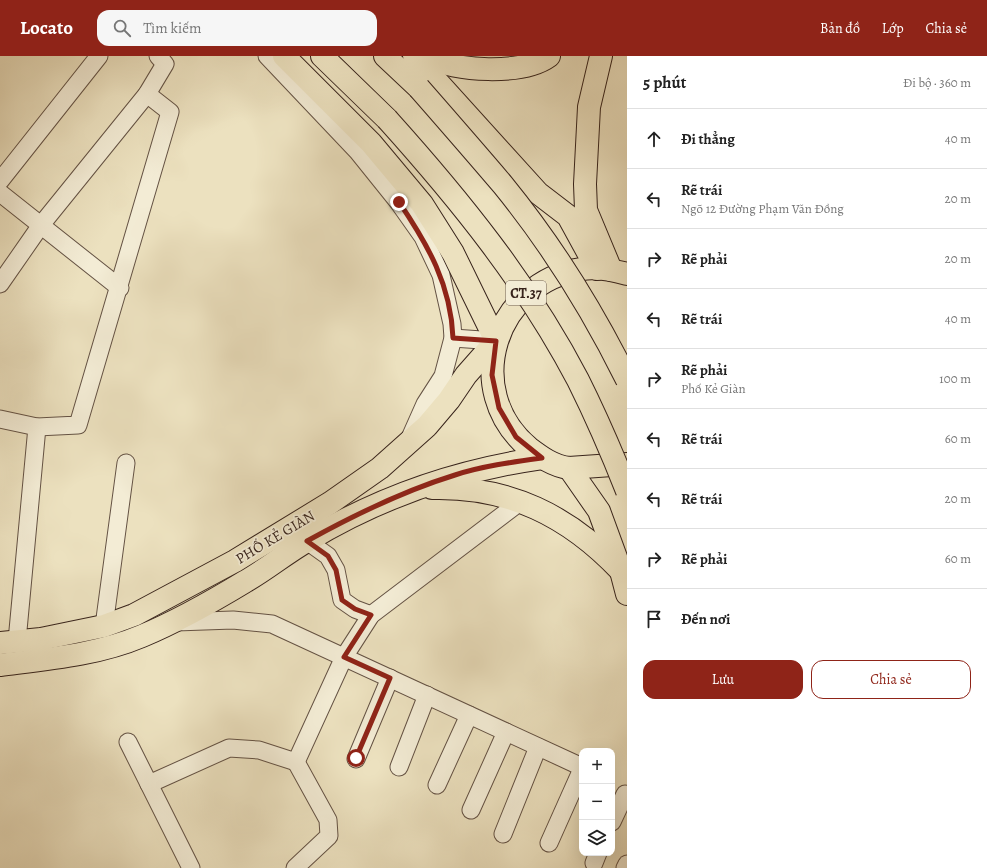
<!DOCTYPE html>
<html lang="vi">
<head>
<meta charset="utf-8">
<style>
	body { margin:0; font-family:Alegreya,serif; background:#f6f6f6; color:#222 }
	.controls { position:absolute; right:12px; bottom:12px; display:grid; overflow:hidden; border-radius:8px; box-shadow:0 4px 16px #0002 }
	.controls button { width:36px; height:36px; display:grid; place-items:center; padding:0; border:0; border-bottom:1px solid #e0e0e0; background:#fff; color:#222; font:20px sans-serif }
	.stop { position:absolute; width:12px; height:12px; margin:-9px; border:3px solid #8f2418; border-radius:50%; background:#fff }
	.stop.end { background:#8f2418; border-color:#fff; box-shadow:0 1px 4px #0008 }
	.list { margin:0; padding:0; list-style:none }
	h2 { display:flex; justify-content:space-between; align-items:center; height:52px; margin:0; padding:0 16px; font-size:17px }
	h2 small { font-size:13px; font-weight:400; color:#767676 }
	.list li { display:grid; grid-template-columns:26px 1fr auto; gap:12px; align-items:center; box-sizing:border-box; height:60px; padding:0 16px; border-top:1px solid #e0e0e0 }
	.list b { display:block; font-size:15px; white-space:nowrap }
	.list p { margin:0; font-size:13px; white-space:nowrap; color:#767676 }
	.list em { font-size:13px; font-style:normal; color:#767676 }
	.actions { display:flex; gap:8px; padding:12px 16px }
	.actions a { flex:1; padding:9px 0; border:1px solid #8f2418; border-radius:12px; text-align:center; font-size:14px; color:#8f2418 }
	.actions .main { background:#8f2418; color:#fff }
	.icon { flex:none; width:22px; height:22px; fill:none; stroke:currentColor; stroke-width:2; stroke-linecap:round; stroke-linejoin:round }
	.map { position:relative; flex:none; width:627px; height:812px; overflow:hidden }
	header { display:flex; align-items:center; gap:24px; box-sizing:border-box; height:56px; padding:0 20px; background:#8f2418; color:#fff }
	header strong { font-size:19px }
	nav { display:flex; gap:22px; margin-inline-start:auto; font-size:14px }
	.search { width:280px; height:36px; background:#f6f6f6; display:flex; align-items:center; gap:10px; box-sizing:border-box; padding:0 14px; border-radius:12px; color:#767676; font-size:15px }
	main { display:flex }
	aside { flex:1; background:#fff }
	.map>svg:first-child { display:block }
</style>
</head>
<body>
<header>
<strong>Locato</strong>
<div class="search"><svg class="icon" aria-label="search" viewBox="0 0 24 24"><circle cx="10" cy="10" r="6"/><path d="M15 15l6 6"/></svg>Tìm kiếm</div>
<nav><a>Bản đồ</a><a>Lớp</a><a>Chia sẻ</a></nav>
</header>
<main>
<div class="map">
<svg width="627" height="812" viewBox="0 0 627 812">
	<rect width="100%" height="100%" fill="#ece1bf"/>
	<filter id="stains"><feTurbulence type="fractalNoise" baseFrequency=".005" numOctaves="4"/><feColorMatrix values="0 0 0 0 .2 0 0 0 0 .09 0 0 0 0 .02 0 0 0 .5 -.17"/></filter>
	<radialGradient id="worn" r=".72"><stop offset=".6" stop-color="#630" stop-opacity="0"/><stop offset="1" stop-color="#630" stop-opacity=".3"/></radialGradient>
	<g fill="none" stroke-linecap="round" stroke-linejoin="round">
		<!-- minor casing -->
		<g stroke="#645244" stroke-width="19">
			<g id="minor">
				<path d="M267 0 358 96 399 147 423 181 441 219 452 268 453 282 443 320 425 348 409 384"/>
				<path d="M0 125 99 0"/>
				<path d="M0 137 120 232"/>
				<path d="M0 228 41 169 147 38 165 8 158 0"/>
				<path d="M453 282 496 285"/>
				<path d="M0 363 37 371 78 369 170 56 147 38"/>
				<path d="M307 485 328 500 336 514 342 544 355 553 371 559"/>
				<path d="M176 566 233 564 272 568 582 711"/>
				<path d="M104 570 126 407"/>
				<path d="M17 585 37 371"/>
				<path d="M128 686 191 812"/>
				<path d="M356 703 390 622"/>
				<path d="M399 711 427 639"/>
				<path d="M149 728 229 692 259 694 296 706 344 601 371 559 520 446"/>
				<path d="M437 729 469 659"/>
				<path d="M471 754 506 676"/>
				<path d="M612 766 625 738"/>
				<path d="M503 778 538 691"/>
				<path d="M549 787 582 713"/>
				<path d="M594 807 598 797"/>
				<path d="M295 812 329 780 328 764 296 706"/>
				<path d="M625 812 627 808"/>
			</g>
		</g>
		<!-- major casing -->
		<g stroke="#37231b" stroke-width="24">
			<g id="major">
				<path d="M601 0 589 51 585 128 586 154 611 214"/>
				<path d="M627 218C613 214 597 211 582 213 495 226 460 334 529 392 541 401 553 410 569 412L627 408"/>
				<path d="M569 412 599 455 621 515 627 538"/>
				<path d="M432 432C509 430 569 460 621 515"/>
				<path d="M0 587 41 583 70 577 104 570 134 559 235 505 330 447 380 412 427 370 449 344 466 319 496 285"/>
				<path d="M0 609C48 603 97 599 142 580 178 565 213 545 246 525 267 513 286 497 307 485 379 441 459 414 542 402"/>
			</g>
		</g>
		<!-- highway casing -->
		<g stroke="#37231b" stroke-width="24">
			<g id="highway">
				<path d="M284 0 371 87 422 148 453 197 496 285"/>
				<path d="M322 0 387 63"/>
				<path d="M385 0 419 32"/>
				<path d="M414 0 538 137 568 160 597 213"/>
				<path d="M427 0C454 16 523 19 549 0"/>
			</g>
		</g>
		<!-- minor -->
		<use href="#minor" stroke="#f3ecd5" stroke-width="17"/>
		<!-- major -->
		<use href="#major" stroke="#ece1bf" stroke-width="22"/>
		<!-- highway -->
		<use href="#highway" stroke="#ece1bf" stroke-width="22"/>
		<!-- highway-bridge casing -->
		<g stroke="#37231b" stroke-width="24" stroke-linecap="butt">
			<g id="highway-bridge">
				<path d="M419 32C447 64 475 96 503 129 551 188 593 255 627 324"/>
				<path d="M387 63C459 143 528 228 578 324 596 360 612 397 627 435"/>
			</g>
		</g>
		<!-- highway-bridge -->
		<use href="#highway-bridge" stroke="#ece1bf" stroke-width="22"/>
	</g>
	<g fill="none" stroke-linecap="round" stroke-linejoin="round">
		<!-- route -->
		<path stroke="#8f2418" stroke-width="5" d="M356 702 390 622 344 601 371 559 355 553 342 544 336 514 328 500 307 485C354 459 403 435 455 419 483 410 513 406 542 402L516 381 499 352 492 319 496 285 453 282C451 229 428 189 399 146"/>
	</g>
	<g text-anchor="middle" stroke-width="3.5" stroke-linejoin="round" paint-order="stroke">
		<!-- shield labels -->
		<rect fill="#f3ecd5" stroke="#6f5f53" stroke-width="1" x="506" y="225" width="40" height="24" rx="3"/>
		<g font-size="14" font-weight="bold" fill="#37231b">
			<text x="526" y="242">CT.37</text>
		</g>
		<!-- street labels -->
		<g font-size="15" fill="#37231b" stroke="#f3ecd5">
			<text transform="translate(275 481) rotate(-31)" y="5">PHỐ KẺ GIÀN</text>
		</g>
	</g>
	<rect width="100%" height="100%" filter="url(#stains)"/>
	<rect width="100%" height="100%" fill="url(#worn)"/>
</svg>
<div class="controls">
<button>+</button>
<button>−</button>
<button><svg class="icon" aria-label="layers" viewBox="0 0 24 24"><path d="M12 4l9 5-9 5-9-5zM3 14l9 5 9-5"/></svg></button>
</div>
<div class="stop" style="left:356px;top:702px"></div>
<div class="stop end" style="left:399px;top:146px"></div>
</div>
<aside>
<h2>5 phút<small>Đi bộ · 360 m</small></h2>
<ul class="list">
<li><svg class="icon" aria-label="ahead" viewBox="0 0 24 24"><path d="M12 20V5M6 11l6-6 6 6"/></svg><div><b>Đi thẳng</b></div><em>40 m</em></li>
<li><svg class="icon" aria-label="left" viewBox="0 0 24 24"><path d="M17 20v-9H6M10 6l-5 5 5 5"/></svg><div><b>Rẽ trái</b><p>Ngõ 12 Đường Phạm Văn Đồng</p></div><em>20 m</em></li>
<li><svg class="icon" aria-label="right" viewBox="0 0 24 24"><path d="M7 20v-9h11M14 6l5 5-5 5"/></svg><div><b>Rẽ phải</b></div><em>20 m</em></li>
<li><svg class="icon" aria-label="left" viewBox="0 0 24 24"><path d="M17 20v-9H6M10 6l-5 5 5 5"/></svg><div><b>Rẽ trái</b></div><em>40 m</em></li>
<li><svg class="icon" aria-label="right" viewBox="0 0 24 24"><path d="M7 20v-9h11M14 6l5 5-5 5"/></svg><div><b>Rẽ phải</b><p>Phố Kẻ Giàn</p></div><em>100 m</em></li>
<li><svg class="icon" aria-label="left" viewBox="0 0 24 24"><path d="M17 20v-9H6M10 6l-5 5 5 5"/></svg><div><b>Rẽ trái</b></div><em>60 m</em></li>
<li><svg class="icon" aria-label="left" viewBox="0 0 24 24"><path d="M17 20v-9H6M10 6l-5 5 5 5"/></svg><div><b>Rẽ trái</b></div><em>20 m</em></li>
<li><svg class="icon" aria-label="right" viewBox="0 0 24 24"><path d="M7 20v-9h11M14 6l5 5-5 5"/></svg><div><b>Rẽ phải</b></div><em>60 m</em></li>
<li><svg class="icon" aria-label="arrive" viewBox="0 0 24 24"><path d="M6 21V4h12l-3 4 3 4H6"/></svg><div><b>Đến nơi</b></div></li>
</ul>
<div class="actions"><a class="main">Lưu</a><a>Chia sẻ</a></div>
</aside>
</main>
</body>
</html>
